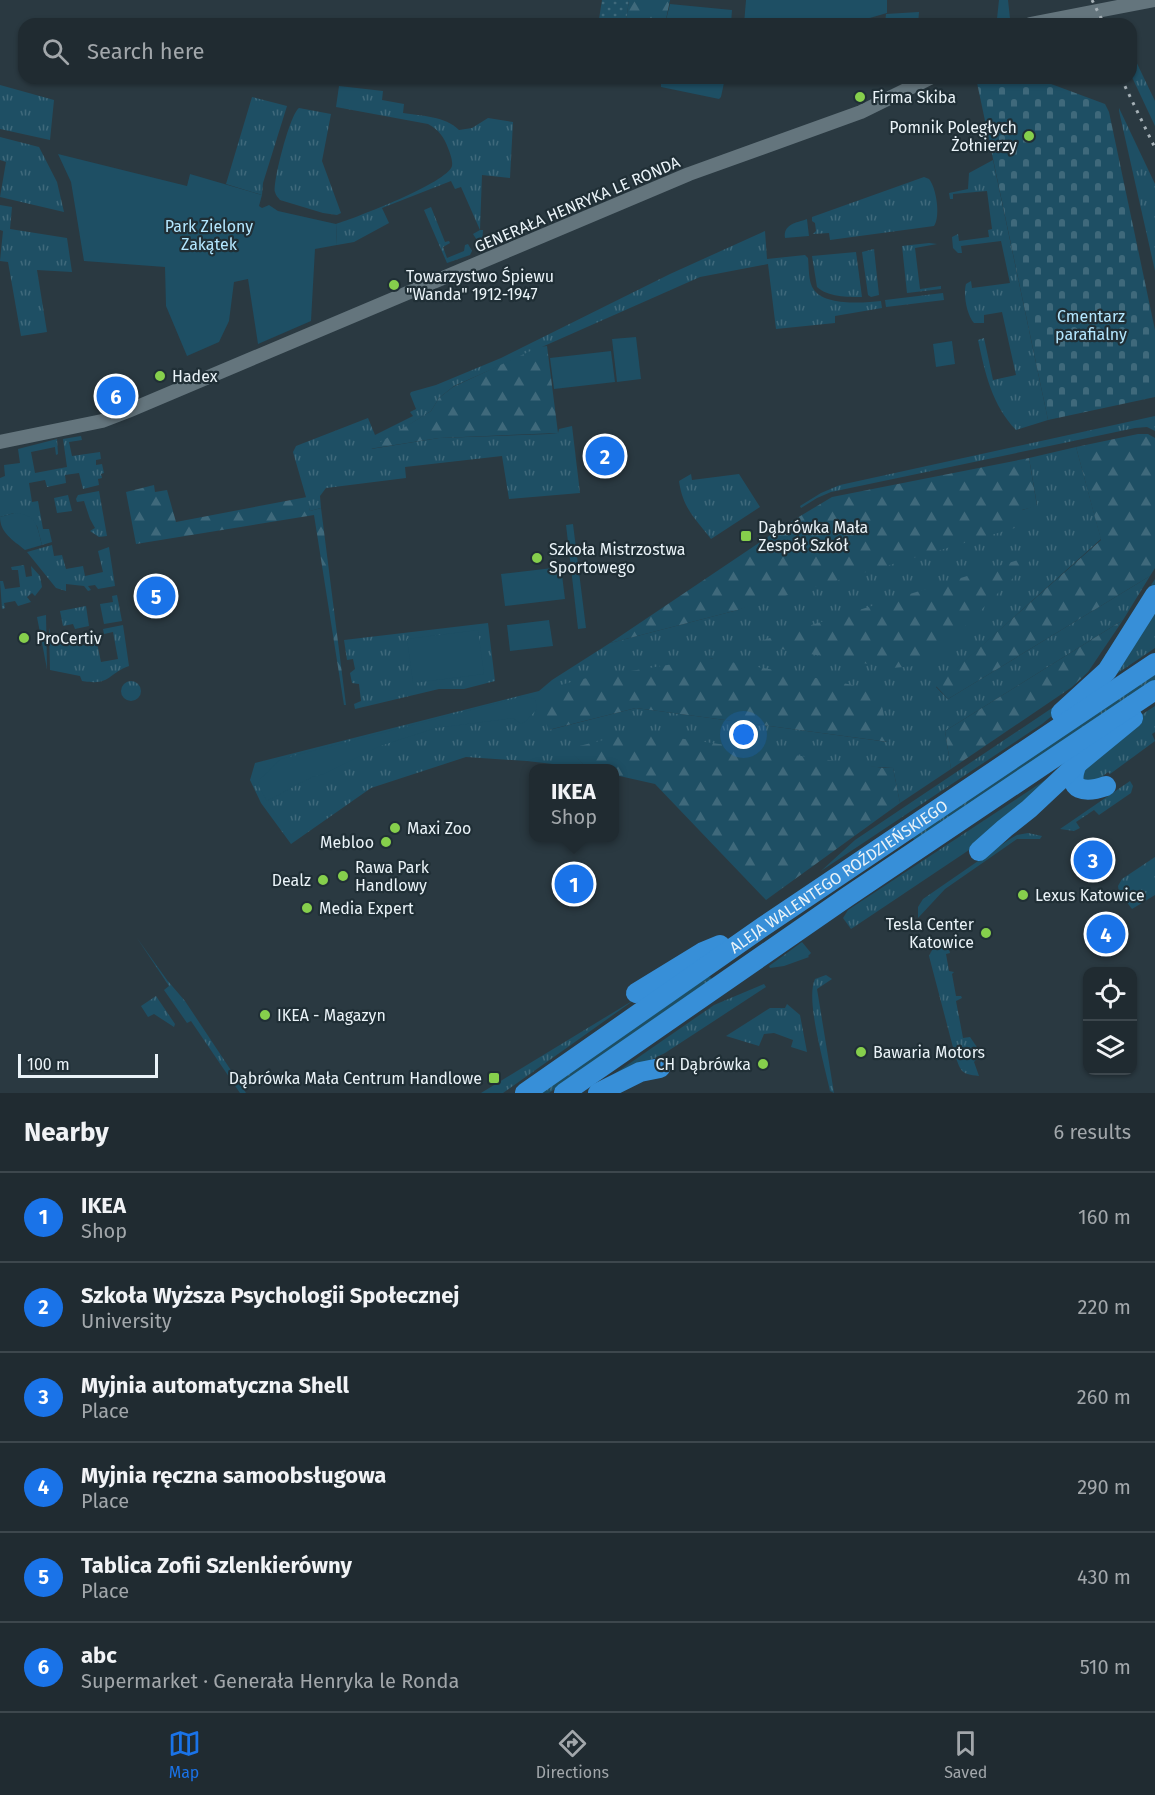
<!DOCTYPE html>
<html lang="en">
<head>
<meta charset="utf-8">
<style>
	body { margin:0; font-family:"Fira Sans",sans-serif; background:#283339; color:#f1f3f6 }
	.controls { position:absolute; right:18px; bottom:18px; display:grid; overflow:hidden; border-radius:12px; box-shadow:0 2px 4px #0004 }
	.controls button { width:54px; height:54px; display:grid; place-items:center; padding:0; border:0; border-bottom:2px solid #3d474d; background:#202b31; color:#f1f3f6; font:30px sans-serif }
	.scale { position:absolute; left:18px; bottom:15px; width:140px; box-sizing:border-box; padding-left:6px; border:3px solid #eaf3f8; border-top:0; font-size:16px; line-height:21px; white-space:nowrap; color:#eaf3f8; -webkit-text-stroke:4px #202f36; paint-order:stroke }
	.you { position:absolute; left:744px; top:735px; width:21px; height:21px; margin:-15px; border:4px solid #fff; border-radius:50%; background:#1a73e8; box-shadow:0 0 0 9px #1a73e833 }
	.badge { display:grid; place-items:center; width:39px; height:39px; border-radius:50%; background:#1a73e8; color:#fff; font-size:20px; font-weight:700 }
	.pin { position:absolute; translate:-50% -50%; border:3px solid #fff; box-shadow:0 2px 6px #0006 }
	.popup { position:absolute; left:529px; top:764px; width:90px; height:78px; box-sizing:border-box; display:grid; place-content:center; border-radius:12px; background:#202b31; filter:drop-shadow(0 2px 4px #0005); font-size:20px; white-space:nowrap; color:#a2a7ab }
	.popup b { font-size:22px; color:#f1f3f6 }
	.popup::after { content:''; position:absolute; left:50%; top:100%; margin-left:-12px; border:12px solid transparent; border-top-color:#202b31 }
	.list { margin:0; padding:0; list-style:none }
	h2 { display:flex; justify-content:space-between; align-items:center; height:78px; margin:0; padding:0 24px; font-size:26px }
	h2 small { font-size:20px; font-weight:400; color:#a2a7ab }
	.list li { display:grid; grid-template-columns:39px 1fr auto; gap:18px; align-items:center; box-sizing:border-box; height:90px; padding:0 24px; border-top:2px solid #3d474d }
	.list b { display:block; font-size:22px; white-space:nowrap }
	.list p { margin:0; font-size:20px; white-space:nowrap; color:#a2a7ab }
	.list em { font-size:20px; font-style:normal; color:#a2a7ab }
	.icon { flex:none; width:33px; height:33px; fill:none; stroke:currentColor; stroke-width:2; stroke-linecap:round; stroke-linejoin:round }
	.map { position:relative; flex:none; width:1155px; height:1093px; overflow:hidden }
	.search { position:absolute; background:#202b31; box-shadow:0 2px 4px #0004; left:18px; right:18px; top:18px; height:66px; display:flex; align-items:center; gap:15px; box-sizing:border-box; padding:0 21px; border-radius:18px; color:#a2a7ab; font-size:22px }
	.sheet { height:618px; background:#202b31 }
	nav { display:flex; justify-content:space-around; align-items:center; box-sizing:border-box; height:84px; border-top:2px solid #3d474d; background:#202b31; font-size:16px; color:#a2a7ab }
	nav a { display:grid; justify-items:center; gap:3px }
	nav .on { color:#1a73e8 }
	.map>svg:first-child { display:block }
</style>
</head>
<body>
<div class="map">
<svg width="1155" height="1093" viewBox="0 0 1155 1093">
	<defs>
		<pattern id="grass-tufts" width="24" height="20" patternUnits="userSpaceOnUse" patternTransform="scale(1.5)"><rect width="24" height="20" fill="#1e4f64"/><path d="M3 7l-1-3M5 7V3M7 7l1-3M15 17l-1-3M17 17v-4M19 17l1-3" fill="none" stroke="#3f697b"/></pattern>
		<pattern id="forest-firs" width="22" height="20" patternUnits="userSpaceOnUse" patternTransform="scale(1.5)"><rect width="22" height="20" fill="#1e4f64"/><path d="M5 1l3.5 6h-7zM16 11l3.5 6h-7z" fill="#3f697b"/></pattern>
		<pattern id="cemetery-stones" width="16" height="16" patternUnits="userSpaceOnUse" patternTransform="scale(1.5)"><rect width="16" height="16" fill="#1e4f64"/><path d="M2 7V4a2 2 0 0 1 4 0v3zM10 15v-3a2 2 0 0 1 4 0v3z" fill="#3f697b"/></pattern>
		<pattern id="garden-dots" width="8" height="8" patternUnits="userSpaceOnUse" patternTransform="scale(1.5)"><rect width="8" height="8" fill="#1e4f64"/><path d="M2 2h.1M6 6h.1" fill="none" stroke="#3f697b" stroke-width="1.8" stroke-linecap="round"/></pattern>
	</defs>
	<rect width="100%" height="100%" fill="#2a3941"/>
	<!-- grass -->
	<g fill="url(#grass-tufts)" fill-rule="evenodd">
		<path d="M999 0H1008L1010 19 999 24H989L991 19H997Z"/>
		<path d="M919 12 918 24H885L886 14Z"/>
		<path d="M1131 51 1155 101V126L1131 75Z"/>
		<path d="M0 85 54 100 50 140 0 129Z"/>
		<path d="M339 86 383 91 382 100 404 104 403 113C422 116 445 116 459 130L472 128 488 118 513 122 510 178 482 175 480 230H483L482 243 494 244 482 248 473 234 480 230 461 187 455 189 451 181 382 208 389 223 354 242 337 245 336 224C355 218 447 183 452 166 453 161 450 153 448 148 444 137 439 130 428 124L336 107Z"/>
		<path d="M252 97 287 106 263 183 262 195 226 184Z"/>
		<path d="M299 108 331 114 322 161 341 213 337 215 323 213 280 200C278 197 276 196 275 192 273 181 290 114 299 108Z"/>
		<path d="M1119 108 1155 184V271L1119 111Z"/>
		<path d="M0 137 39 147 57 182 64 212 0 197 6 162 0 160Z"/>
		<path d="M993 160 1048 420 1016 430C992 405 985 373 978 340L984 338 993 380 1016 375 1002 312 984 315V323H974C967 315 963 295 966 284L971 281 972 288 1010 283 1001 241 961 246 962 253H958L953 248 952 237 958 234 959 241 989 237 988 230 992 229 987 191 953 194V199H950L949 193 968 189 969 173Z"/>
		<path d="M924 177 929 179C936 187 941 216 934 226L830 240 829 233 813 234 816 231 815 223 812 221V217Z"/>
		<path d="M0 205 12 207 10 229 67 238 72 272 37 270 47 332 21 336 8 262 0 261 3 231 0 230Z"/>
		<path d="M431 207 445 242 449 241 450 243 443 247 447 258 464 251 465 245 468 244 472 251 470 255 447 263 424 210Z"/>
		<path d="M765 231 767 259 805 255 808 258C809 267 808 282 814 290 826 306 864 303 881 301L882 308 835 316V323L776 329 768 264 700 277 454 386 439 398 431 411 371 449 439 438 549 434 558 433 559 429 572 426 580 493 509 499 502 456 405 467 406 478 326 488 320 496 321 508 310 511 293 452 296 446 368 418 375 435 413 416 410 412 416 409 410 394 411 392 436 385 501 358 670 274Z"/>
		<path d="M929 243 937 244 915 248 920 289 941 286V289L907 293 902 246Z"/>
		<path d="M874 249 879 295 871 297 868 295 862 252Z"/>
		<path d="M856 252 862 297C847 297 828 297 817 287L812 256Z"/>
		<path d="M943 293 944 300 886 307 885 300Z"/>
		<path d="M1155 416V431L1147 427 1135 428 831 492 817 498 801 508 800 506 821 493 840 485Z"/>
		<path d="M81 436 82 440 69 442 72 456 100 452 101 459 96 460V465L102 464 104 473 101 474 102 478 98 479 99 485 83 489 79 473 65 475 66 483 47 487 45 480 29 483 32 502 38 501 43 529H49L52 542 42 545 37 526 14 513 0 517V478L5 476 4 465 20 463 18 449 57 439 58 454 56 455 55 447 31 452 35 473 67 467 63 439Z"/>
		<path d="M1076 447 1101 539 936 687 948 699 1150 576 1123 620 945 731 951 769 900 803 893 768 568 749 587 768 527 761 466 757 371 788 291 844 261 803 250 780 255 763 539 691 552 680 610 643 734 611 1037 505 1029 458ZM711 658 888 742 636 708 549 730Z"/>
		<path d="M691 474 692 480 739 474 760 507 711 539C695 518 683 509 679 481Z"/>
		<path d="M99 491 107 536 99 537 90 531 95 528 90 519 84 501 77 502 76 499 78 495Z"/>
		<path d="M68 495 72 511 57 513 54 498Z"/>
		<path d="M52 545 54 556 62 555 66 569 83 566 85 576 103 572 98 551 109 547 115 586 98 589 95 585 88 586 91 590 88 591 84 586 66 584V591L56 588 27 552Z"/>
		<path d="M24 565 26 577 32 576 31 566 40 576 42 587 35 596 32 593 27 597 31 602 18 606 15 601 4 603 5 608 2 609 0 581H3L5 589 20 587 18 570H12L11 567Z"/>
		<path d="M1155 579V586L1114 650 1064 706 1042 724 821 871 855 840 1055 706 1093 674Z"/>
		<path d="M117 595 122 621 104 624 100 604 113 602 112 596Z"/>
		<path d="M1155 604V648L1103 683Z"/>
		<path d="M86 606 89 626 75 629 73 624 63 626 60 611Z"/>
		<path d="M46 615 47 669 37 617Z"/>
		<path d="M488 623 495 681 464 689H439L355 709 354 704 361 701 359 684 352 683 350 673 355 669 353 659 347 660 344 640Z"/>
		<path d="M123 625 129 666C107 674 111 686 82 681L80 676 50 670 49 628 53 645 77 641 78 646 97 643 101 662 118 659 113 632 104 634 103 629Z"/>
		<path d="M1155 673V680L915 841 912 837Z"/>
		<circle cx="131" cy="691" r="10"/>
		<path d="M1155 706V732L1152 734 1155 741 1110 774 1108 772 1094 783 1083 779 1082 776 1092 757 1138 717Z"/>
		<path d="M1053 775 972 848 851 929 843 918 848 910Z"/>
		<path d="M1130 781 1133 786 1131 793 1099 815 1094 810 1076 822 1080 828 1074 831 1060 829Z"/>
		<path d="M1028 833 1042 836 1040 839H1017L945 889 918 918V907L923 899 1010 839 1017 835Z"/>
		<path d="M1155 857V895L1132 909 1119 892 1118 886 1122 879Z"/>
		<path d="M137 938 167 980 185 1001 246 1093H240L191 1021 187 1023 164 990 169 986Z"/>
		<path d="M942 940 947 941 950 953 946 954 949 971 954 972 952 974 956 996H961L962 998 956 1001 963 1038 970 1037 981 1053 974 1062 979 1076C961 1074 961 1072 955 1055L929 956 932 950 936 948V946L931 947 934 942Z"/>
		<path d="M802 942 811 953 808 956 809 957 784 966 770 968 769 966Z"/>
		<path d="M708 975 712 979 549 1093H539Z"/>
		<path d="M826 975 832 979 817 989 834 1093 830 1091C825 1066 805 1000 815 979Z"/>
		<path d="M764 984 766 987 665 1053 594 1088 714 1005Z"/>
		<path d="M156 996 175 1024 174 1027 154 1014 148 1017 141 1006Z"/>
		<path d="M637 998 503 1093H481Z"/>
		<path d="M787 1004 800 1015 807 1052 791 1047 793 1040 774 1033 764 1034 759 1046 726 1036 770 1008H785Z"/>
	</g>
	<!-- forest -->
	<g fill="url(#forest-firs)">
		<path d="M629 0H670L665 24 626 21Z"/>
		<path d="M547 346 558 433 439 438 369 449 431 411 439 398 453 387 539 347Z"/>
		<path d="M1138 434H1148L1155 438V568L1150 576 948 699 936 686 1101 540 1076 447Z"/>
		<path d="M1029 458 1037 506 1022 510 1021 526 734 611 610 643 787 524 832 497Z"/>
		<path d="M154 485 155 492 167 490 176 522 307 497 310 511 321 508 346 705H344L314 515 136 544 126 492Z"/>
		<path d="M1037 554 926 665 892 668 751 644Z"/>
		<path d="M1123 620 1088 672 1072 687 951 769 945 731Z"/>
		<path d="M710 658 879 690 889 742 636 708 548 730 539 691 582 679Z"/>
		<path d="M636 732 884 768H893L900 803 766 900 655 784 615 775 614 768H587L567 749Z"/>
	</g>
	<!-- cemetery -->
	<path fill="url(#cemetery-stones)" d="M976 78H1035L1105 104 1109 112 1155 330V397L1048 420Z"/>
	<!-- park -->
	<g fill="#1e4f64">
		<path d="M746 0H887V13L849 24H744Z"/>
		<path d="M670 4 732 10 731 24H665Z"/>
		<path d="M661 78H725L721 97 719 99 661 87Z"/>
		<path d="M58 154 187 186 190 174 262 195 259 206 262 208 269 205 278 211 336 224 337 245 315 249 311 321 258 344 248 279 234 282 229 321 219 342 187 356 166 306 165 267 84 261 71 182Z"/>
		<path d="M807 219 809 236 785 238C783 224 796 223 807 219Z"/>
		<path d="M636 337 641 379 617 382 612 339Z"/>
		<path d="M952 341 955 364 936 367 933 344Z"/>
		<path d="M611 351 615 382 554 389 550 358Z"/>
		<path d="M14 513C37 514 37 526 42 545L25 550C13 540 0 533 0 517Z"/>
		<path d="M573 524 586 628 578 629 566 525Z"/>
		<path d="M561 567 565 599 505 606 501 574Z"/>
		<path d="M549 620 553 646 510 651 507 625Z"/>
		<path d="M478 630 484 674 413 683 407 639Z"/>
		<path d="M524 696 535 699 537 709 526 721 521 724 513 718 436 728 380 746 324 774 312 777 267 801 258 785 260 779 281 759Z"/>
	</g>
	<!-- garden -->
	<path fill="url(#garden-dots)" d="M602 0H629L626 21 599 19Z"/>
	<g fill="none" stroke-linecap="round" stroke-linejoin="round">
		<!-- minor -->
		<g stroke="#64757d" stroke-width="14">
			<path d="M1030 24 1154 0"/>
			<path d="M0 442 102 421 128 411 689 174 861 112 930 78"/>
		</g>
		<!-- highway -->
		<g stroke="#378fd8" stroke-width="20">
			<path d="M1061 713 1107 671 1155 595"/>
			<path d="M1077 764C1065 792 1086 793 1106 786"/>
			<path d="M979 851 1005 828 1029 809 1077 764 1133 718"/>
			<path d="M636 993 703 952 720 945"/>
			<path id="s1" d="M525 1093 764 926 1155 663"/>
			<path d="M564 1093 847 897 1155 690"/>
			<path d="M598 1093 640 1072 660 1068"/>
		</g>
		<!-- rail -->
		<g stroke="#a6b1b7" stroke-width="3" stroke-dasharray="3 6" stroke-linecap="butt">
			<path d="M1092 0 1104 24"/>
			<path d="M1121 78 1155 148"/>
		</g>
	</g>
	<!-- markers -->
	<g fill="#86cf4c" stroke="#202f36" stroke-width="2">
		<circle cx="860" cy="97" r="6"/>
		<circle cx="1029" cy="136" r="6"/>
		<circle cx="394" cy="285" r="6"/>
		<circle cx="160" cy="376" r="6"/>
		<rect x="740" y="530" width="12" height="12" rx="3"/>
		<circle cx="537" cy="558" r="6"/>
		<circle cx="24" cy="638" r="6"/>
		<circle cx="395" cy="828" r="6"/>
		<circle cx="386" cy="842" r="6"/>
		<circle cx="343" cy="876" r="6"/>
		<circle cx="323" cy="880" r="6"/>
		<circle cx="1023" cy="895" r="6"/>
		<circle cx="307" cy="908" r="6"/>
		<circle cx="986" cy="933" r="6"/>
		<circle cx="265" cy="1015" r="6"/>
		<circle cx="861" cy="1052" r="6"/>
		<circle cx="763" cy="1064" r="6"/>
		<rect x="488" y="1072" width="12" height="12" rx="3"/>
	</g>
	<g text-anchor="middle" stroke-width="4.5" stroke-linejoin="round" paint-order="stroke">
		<!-- poi labels -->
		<g font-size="16" fill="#eaf3f8" stroke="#202f36" text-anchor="start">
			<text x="872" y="103">Firma Skiba</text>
			<text x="1017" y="133" text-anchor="end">Pomnik Poległych<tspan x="1017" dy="18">Żołnierzy</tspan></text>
			<text x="406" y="282">Towarzystwo Śpiewu<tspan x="406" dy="18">"Wanda" 1912-1947</tspan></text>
			<text x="172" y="382">Hadex</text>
			<text x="758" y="533">Dąbrówka Mała<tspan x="758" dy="18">Zespół Szkół</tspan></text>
			<text x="549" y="555">Szkoła Mistrzostwa<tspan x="549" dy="18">Sportowego</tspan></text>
			<text x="36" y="644">ProCertiv</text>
			<text x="407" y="834">Maxi Zoo</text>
			<text x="374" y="848" text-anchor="end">Mebloo</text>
			<text x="355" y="873">Rawa Park<tspan x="355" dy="18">Handlowy</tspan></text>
			<text x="311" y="886" text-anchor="end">Dealz</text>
			<text x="1035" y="901">Lexus Katowice</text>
			<text x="319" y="914">Media Expert</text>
			<text x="974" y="930" text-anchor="end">Tesla Center<tspan x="974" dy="18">Katowice</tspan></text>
			<text x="277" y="1021">IKEA - Magazyn</text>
			<text x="873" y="1058">Bawaria Motors</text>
			<text x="751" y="1070" text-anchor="end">CH Dąbrówka</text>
			<text x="482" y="1084" text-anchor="end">Dąbrówka Mała Centrum Handlowe</text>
		</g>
		<!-- street labels -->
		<g font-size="16" fill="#eaf3f8" stroke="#202f36">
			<text transform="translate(577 204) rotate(-23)" y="6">GENERAŁA HENRYKA LE RONDA</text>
			<text dy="6" stroke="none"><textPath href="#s1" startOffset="381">ALEJA WALENTEGO ROŹDZIEŃSKIEGO</textPath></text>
		</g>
		<!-- park labels -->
		<g font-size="16" fill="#b4e7ff" stroke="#202f36">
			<text x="209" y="232">Park Zielony<tspan x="209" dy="18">Zakątek</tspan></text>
			<text x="1091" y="322">Cmentarz<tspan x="1091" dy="18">parafialny</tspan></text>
		</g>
	</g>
</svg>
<div class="controls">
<button><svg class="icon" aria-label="locate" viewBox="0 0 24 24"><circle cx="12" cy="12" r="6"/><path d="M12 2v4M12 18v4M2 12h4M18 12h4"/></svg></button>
<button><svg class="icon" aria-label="layers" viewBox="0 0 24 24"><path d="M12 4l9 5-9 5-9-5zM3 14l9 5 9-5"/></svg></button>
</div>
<div class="scale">100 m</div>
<div class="you"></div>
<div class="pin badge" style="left:574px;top:884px">1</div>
<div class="popup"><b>IKEA</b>Shop</div>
<div class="pin badge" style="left:605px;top:456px">2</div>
<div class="pin badge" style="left:1093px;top:860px">3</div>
<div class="pin badge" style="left:1106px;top:934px">4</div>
<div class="pin badge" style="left:156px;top:596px">5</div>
<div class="pin badge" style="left:116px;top:396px">6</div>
<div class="search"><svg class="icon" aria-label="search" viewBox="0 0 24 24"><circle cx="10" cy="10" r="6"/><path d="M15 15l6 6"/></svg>Search here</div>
</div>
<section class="sheet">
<h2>Nearby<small>6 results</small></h2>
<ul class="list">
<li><span class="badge">1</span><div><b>IKEA</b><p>Shop</p></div><em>160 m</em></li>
<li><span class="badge">2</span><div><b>Szkoła Wyższa Psychologii Społecznej</b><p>University</p></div><em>220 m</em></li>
<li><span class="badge">3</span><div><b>Myjnia automatyczna Shell</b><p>Place</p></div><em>260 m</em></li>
<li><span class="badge">4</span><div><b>Myjnia ręczna samoobsługowa</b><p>Place</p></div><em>290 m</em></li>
<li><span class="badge">5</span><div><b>Tablica Zofii Szlenkierówny</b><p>Place</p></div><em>430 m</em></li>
<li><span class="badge">6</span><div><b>abc</b><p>Supermarket · Generała Henryka le Ronda</p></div><em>510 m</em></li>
</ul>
</section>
<nav>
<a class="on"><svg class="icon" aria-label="map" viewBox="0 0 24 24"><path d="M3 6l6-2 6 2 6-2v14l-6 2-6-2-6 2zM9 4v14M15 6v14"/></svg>Map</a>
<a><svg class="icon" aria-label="directions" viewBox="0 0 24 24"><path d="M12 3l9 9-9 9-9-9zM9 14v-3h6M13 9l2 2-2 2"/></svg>Directions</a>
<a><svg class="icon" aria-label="saved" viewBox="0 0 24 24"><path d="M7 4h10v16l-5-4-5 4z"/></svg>Saved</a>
</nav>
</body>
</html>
